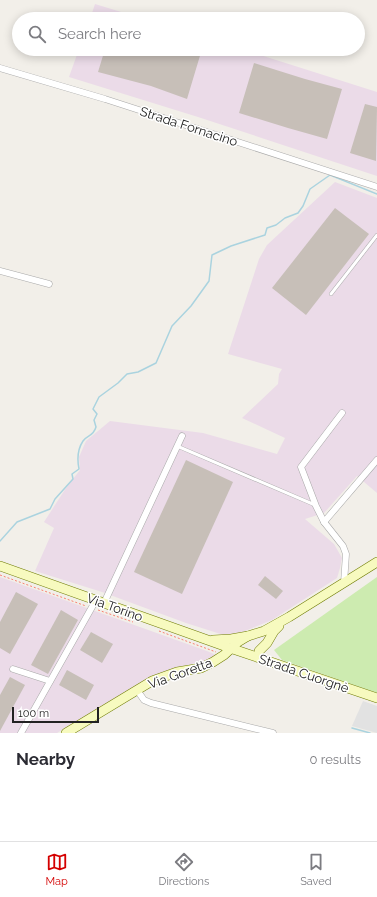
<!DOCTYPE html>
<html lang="en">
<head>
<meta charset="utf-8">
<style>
	body { margin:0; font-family:Raleway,sans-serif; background:#f7f7f7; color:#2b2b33 }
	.scale { position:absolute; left:12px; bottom:10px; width:87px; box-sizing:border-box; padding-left:4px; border:2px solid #222; border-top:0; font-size:11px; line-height:14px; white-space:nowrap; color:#222; -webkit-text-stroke:3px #fff; paint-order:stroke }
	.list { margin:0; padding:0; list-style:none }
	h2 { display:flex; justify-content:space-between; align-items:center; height:52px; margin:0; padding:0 16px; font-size:17px }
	h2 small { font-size:13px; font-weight:400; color:#7c7c81 }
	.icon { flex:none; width:22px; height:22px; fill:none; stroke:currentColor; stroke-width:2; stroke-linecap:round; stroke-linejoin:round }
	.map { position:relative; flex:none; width:377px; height:733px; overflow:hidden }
	.search { position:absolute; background:#fff; box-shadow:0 2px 10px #0003; left:12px; right:12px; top:12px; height:44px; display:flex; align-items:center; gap:10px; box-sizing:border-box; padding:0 14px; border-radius:22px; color:#7c7c81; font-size:15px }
	.sheet { height:108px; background:#fff }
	nav { display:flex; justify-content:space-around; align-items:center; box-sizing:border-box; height:56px; border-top:1px solid #e1e1e2; background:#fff; font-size:11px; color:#7c7c81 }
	nav a { display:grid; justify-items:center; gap:2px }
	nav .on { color:#d40000 }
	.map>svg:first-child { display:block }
</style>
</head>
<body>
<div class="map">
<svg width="377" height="733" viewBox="0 0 377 733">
	<rect width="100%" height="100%" fill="#f2efe9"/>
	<!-- industrial -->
	<g fill="#ebdbe8">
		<path d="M95 4 144 19H90Z"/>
		<path d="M79 49H241L377 92V176L198 117 69 77Z"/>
		<path d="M335 182 377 198V493L357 476 324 513 305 519 334 544 342 558 340 568 337 578 272 620 230 637 186 623 102 592 35 571 54 528 44 522 66 488 80 470 79 457 86 441 110 421 203 433 277 454 285 438 242 418 278 384 279 374 282 369 228 354 259 259 267 245Z"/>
		<path d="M0 577 207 651 216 655 208 660 171 669 160 674 108 702 57 733H0Z"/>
	</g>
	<!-- grass -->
	<path fill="#cdebb0" d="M377 577V693L282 660 274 650Z"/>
	<!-- parking -->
	<path fill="#e2e2e2" d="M363 701 377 706V733L352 726Z"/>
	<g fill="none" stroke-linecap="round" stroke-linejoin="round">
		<!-- stream -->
		<g stroke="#aad3df" stroke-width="1.5">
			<path d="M0 541 17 522 50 509 55 499 73 479 72 474 79 469C77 459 77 450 83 441 88 434 93 437 96 427L94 420 97 414 93 409 99 397 118 383 127 374 138 372 156 363 172 326 191 306 209 281 212 255 231 246 265 235 267 228 276 225 285 218 298 213 303 206 310 189 330 175 377 194"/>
			<path d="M352 728 370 733"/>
		</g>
	</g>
	<!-- building -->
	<g fill="#c7bfb8">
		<path d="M105 49H202L187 99 151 86 98 72Z"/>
		<path d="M254 63 305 79 342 89 327 139 288 128 239 113Z"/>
		<path d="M365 104 377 107 376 161 350 153Z"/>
		<path d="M335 208 369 234 306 315 272 288Z"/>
		<path d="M186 460 233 482 182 594 134 572Z"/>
		<path d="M265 576 283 591 276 599 258 585Z"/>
		<path d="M16 592 38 604 10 654 0 648V622Z"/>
		<path d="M61 610 78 620 48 674 31 665Z"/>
		<path d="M91 632 113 644 102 663 80 650Z"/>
		<path d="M67 670 94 685 86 700 59 685Z"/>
		<path d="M10 677 25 685 0 731V695Z"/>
	</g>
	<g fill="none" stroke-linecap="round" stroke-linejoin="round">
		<!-- lane casing -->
		<g stroke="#a9a9a9" stroke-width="4">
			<g id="lane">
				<path d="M331 294 377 235"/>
				<path d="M177 446 315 505"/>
			</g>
		</g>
		<!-- street casing -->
		<g stroke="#a9a9a9" stroke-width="7">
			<g id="street">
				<path d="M0 68 105 99 377 187"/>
				<path d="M0 271 49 284"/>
				<path d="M342 413 301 467 316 506 324 522 343 546 346 554 344 583"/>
				<path d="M324 522 377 460"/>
				<path d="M104 603 182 436"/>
				<path d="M13 669 50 681"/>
				<path d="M137 690 144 700 151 703 273 733"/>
				<path d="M21 733 96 600"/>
			</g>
		</g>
		<!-- secondary casing -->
		<g stroke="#707d05" stroke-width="10">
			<g id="secondary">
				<path d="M0 566 230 648 377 698"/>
				<path d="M213 640 231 639 248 636 264 631 289 617 377 562"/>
				<path d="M259 651 267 643 274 631 279 626"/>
				<path d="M66 733 152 681 177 672 201 668 213 662 224 655 238 642 248 636"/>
			</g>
		</g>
		<!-- path -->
		<g stroke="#fa8072" stroke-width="1" stroke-dasharray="2 2" stroke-linecap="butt">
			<path d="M0 575 86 606"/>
			<path d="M98 610 133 622"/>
			<path d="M159 631 216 652"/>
		</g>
		<!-- lane -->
		<use href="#lane" stroke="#fff" stroke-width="3"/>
		<!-- street -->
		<use href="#street" stroke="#fff" stroke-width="6"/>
		<!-- secondary -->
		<use href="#secondary" stroke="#f7fabf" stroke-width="9"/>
	</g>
	<g text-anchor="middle" stroke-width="3" stroke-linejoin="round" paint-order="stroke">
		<!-- street labels -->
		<g font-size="13" fill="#222" stroke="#fff">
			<text transform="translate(189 126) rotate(18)" y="5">Strada Fornacino</text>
			<text transform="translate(115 607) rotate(20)" y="5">Via Torino</text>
			<text transform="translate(180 673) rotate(-20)" y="5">Via Goretta</text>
			<text transform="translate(304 673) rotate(19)" y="5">Strada Cuorgnè</text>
		</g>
	</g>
</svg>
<div class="scale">100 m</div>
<div class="search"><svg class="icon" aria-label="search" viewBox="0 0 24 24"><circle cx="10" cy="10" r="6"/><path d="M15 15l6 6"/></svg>Search here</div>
</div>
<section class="sheet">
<h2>Nearby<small>0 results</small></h2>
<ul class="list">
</ul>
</section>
<nav>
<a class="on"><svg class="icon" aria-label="map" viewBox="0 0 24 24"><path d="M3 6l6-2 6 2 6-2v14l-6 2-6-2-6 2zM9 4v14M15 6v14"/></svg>Map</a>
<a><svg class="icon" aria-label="directions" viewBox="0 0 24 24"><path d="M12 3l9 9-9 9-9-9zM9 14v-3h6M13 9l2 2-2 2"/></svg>Directions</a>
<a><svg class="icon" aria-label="saved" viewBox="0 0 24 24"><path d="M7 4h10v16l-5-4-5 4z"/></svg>Saved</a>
</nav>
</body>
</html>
